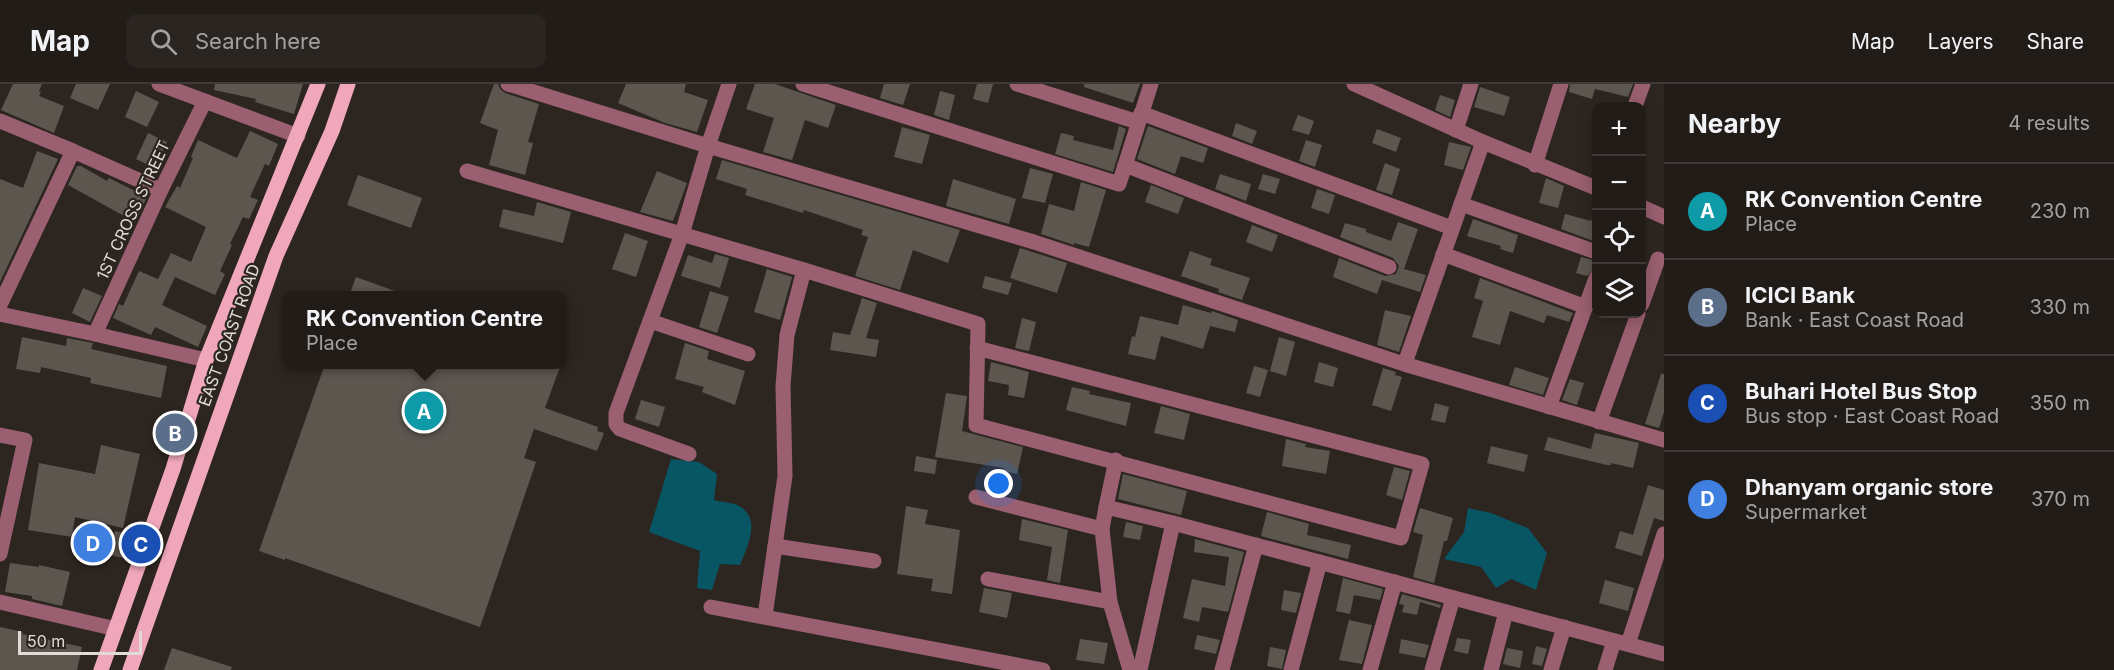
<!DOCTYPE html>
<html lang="en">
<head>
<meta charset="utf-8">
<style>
	body { margin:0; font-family:Inter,sans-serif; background:#2a2521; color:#f1f3f6 }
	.controls { position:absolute; right:18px; top:18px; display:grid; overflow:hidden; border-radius:12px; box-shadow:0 3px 15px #0003 }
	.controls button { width:54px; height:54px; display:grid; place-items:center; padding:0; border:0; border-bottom:2px solid #3f3a37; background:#221c18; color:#f1f3f6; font:30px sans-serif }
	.scale { position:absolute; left:18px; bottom:15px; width:124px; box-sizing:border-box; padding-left:6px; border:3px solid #e0dbd7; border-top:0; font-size:16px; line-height:21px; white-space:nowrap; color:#e0dbd7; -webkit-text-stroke:4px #2d2620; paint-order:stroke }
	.you { position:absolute; left:999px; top:400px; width:21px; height:21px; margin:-15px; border:4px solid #fff; border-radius:50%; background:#1a73e8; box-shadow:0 0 0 9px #1a73e833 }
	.badge { display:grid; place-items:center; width:39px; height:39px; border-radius:50%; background:#0f766e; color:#fff; font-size:20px; font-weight:700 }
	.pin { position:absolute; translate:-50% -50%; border:3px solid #fff; box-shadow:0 2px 6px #0006 }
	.popup { position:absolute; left:282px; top:207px; width:285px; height:78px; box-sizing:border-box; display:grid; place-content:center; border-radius:12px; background:#221c18; filter:drop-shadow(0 2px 4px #0005); font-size:20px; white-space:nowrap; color:#a2a1a2 }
	.popup b { font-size:22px; color:#f1f3f6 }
	.popup::after { content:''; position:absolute; left:50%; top:100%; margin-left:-12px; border:12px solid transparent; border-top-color:#221c18 }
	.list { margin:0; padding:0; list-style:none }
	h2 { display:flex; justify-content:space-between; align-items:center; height:78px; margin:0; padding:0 24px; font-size:26px }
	h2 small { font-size:20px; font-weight:400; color:#a2a1a2 }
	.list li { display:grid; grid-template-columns:39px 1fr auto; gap:18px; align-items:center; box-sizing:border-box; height:96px; padding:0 24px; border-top:2px solid #3f3a37 }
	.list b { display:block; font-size:22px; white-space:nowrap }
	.list p { margin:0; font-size:20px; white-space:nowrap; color:#a2a1a2 }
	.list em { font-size:20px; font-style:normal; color:#a2a1a2 }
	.icon { flex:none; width:33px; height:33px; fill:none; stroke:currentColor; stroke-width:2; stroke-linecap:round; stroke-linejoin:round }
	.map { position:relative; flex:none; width:1664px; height:586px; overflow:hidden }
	header { display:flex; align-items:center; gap:36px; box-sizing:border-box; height:84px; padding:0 30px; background:#221c18; border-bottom:2px solid #3f3a37 }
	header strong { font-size:28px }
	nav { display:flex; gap:33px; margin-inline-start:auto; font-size:21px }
	.search { width:420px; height:54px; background:#2a2521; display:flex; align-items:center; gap:15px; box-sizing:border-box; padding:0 21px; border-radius:12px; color:#a2a1a2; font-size:22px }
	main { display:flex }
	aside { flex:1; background:#221c18 }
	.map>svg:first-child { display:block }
</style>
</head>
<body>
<header>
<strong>Map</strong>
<div class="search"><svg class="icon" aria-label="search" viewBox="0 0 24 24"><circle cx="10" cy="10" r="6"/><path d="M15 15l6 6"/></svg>Search here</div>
<nav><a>Map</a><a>Layers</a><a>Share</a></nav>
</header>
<main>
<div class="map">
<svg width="1664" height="586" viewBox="0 0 1664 586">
	<rect width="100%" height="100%" fill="#2d2620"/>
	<!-- water -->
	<g fill="#085563">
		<path d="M671 375 699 378 717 390 714 416C721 418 730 418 737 421 763 433 747 463 740 481L720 480 712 506 697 504 700 467 649 448Z"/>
		<path d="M1468 424 1491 429 1528 444 1547 469 1536 506 1511 495 1496 504 1481 483 1444 475 1464 448Z"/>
	</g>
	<!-- building -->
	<g fill="#5d564f">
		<path d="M13 0H42L39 7 41 8 39 12 64 22 54 49 1 26Z"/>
		<path d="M76 0H110L98 26 70 14Z"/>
		<path d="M215 0H303L294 30 255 18 256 15 214 6Z"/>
		<path d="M494 0H498L501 6 505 9 539 20 528 58 533 59 525 91 489 81 498 46 480 39Z"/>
		<path d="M626 0H686L684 8 708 16 697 48 665 39 618 19Z"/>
		<path d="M755 0H775L836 21 828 44 805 36 792 76 763 68 774 34 746 25Z"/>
		<path d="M884 0H910L903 21 880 14Z"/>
		<path d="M977 0H993L988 19 973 15Z"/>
		<path d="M1084 0H1140L1133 19 1084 3Z"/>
		<path d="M1570 0H1633L1628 13 1595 5 1592 15 1569 8Z"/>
		<path d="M1480 3 1510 13 1504 32 1474 23Z"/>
		<path d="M136 7 159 18 147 43 125 33Z"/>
		<path d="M940 7 955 11 949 36 934 31Z"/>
		<path d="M1440 11 1455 16 1450 33 1435 26Z"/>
		<path d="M1298 31 1314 37 1309 51 1292 46Z"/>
		<path d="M1236 39 1257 47 1252 60 1232 52Z"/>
		<path d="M1119 42 1126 45 1113 88 1055 70 1061 49 1074 52 1073 56 1113 66Z"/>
		<path d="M1148 42 1208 64 1203 79 1181 72 1175 90 1137 75Z"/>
		<path d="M902 43 930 51 922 80 894 73Z"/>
		<path d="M1377 45 1401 54 1396 68 1372 59Z"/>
		<path d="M250 47 278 60 269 82 265 80 250 113 258 116 249 135 243 133 230 160 232 161 220 187 225 190 215 211 175 193 162 221 207 242 198 263 155 243 151 251 113 234 119 220 123 222 139 187 158 195 171 169 191 178 206 143 165 123 177 102 180 104 193 74 191 73 198 56 237 74Z"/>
		<path d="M148 49 167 58 155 84 136 75Z"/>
		<path d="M1306 56 1322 61 1315 83 1299 77Z"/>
		<path d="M1449 58 1471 63 1463 86 1444 81Z"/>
		<path d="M37 67 58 75 0 198V95L23 104Z"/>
		<path d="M722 76 960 146 948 179 913 166 900 206 855 192 868 153 861 151 863 146 804 126 803 129 745 111 747 105 716 95Z"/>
		<path d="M1385 79 1400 85 1392 111 1376 106Z"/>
		<path d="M77 82H81L107 97 109 94 147 113 135 138 68 101Z"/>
		<path d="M1030 84 1053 90 1045 119 1022 114Z"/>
		<path d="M657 87 687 99 673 137 640 128Z"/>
		<path d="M1220 90 1251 100 1246 117 1215 105Z"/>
		<path d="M1263 90 1280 95 1275 110 1258 105Z"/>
		<path d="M358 91 422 114 411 144 347 121Z"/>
		<path d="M1546 94 1564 102 1558 124 1539 119Z"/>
		<path d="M953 95 1016 115 1009 140 946 122Z"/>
		<path d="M1081 98 1106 106 1089 163 1074 159V161L1041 150 1049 120 1074 127Z"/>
		<path d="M1151 101 1184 114 1178 130 1145 118Z"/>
		<path d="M1317 105 1335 111 1329 130 1311 124Z"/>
		<path d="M537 118 571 128 563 159 499 143 503 125 534 132Z"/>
		<path d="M1565 130 1591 137 1593 130 1596 131V158L1561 145Z"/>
		<path d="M1473 135 1518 151 1513 169 1500 165 1501 162 1467 152Z"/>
		<path d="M1398 138 1418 145 1404 185 1426 191 1420 208 1382 196 1377 210 1333 193 1339 174 1385 192 1396 190 1399 182 1393 174 1340 153 1345 139 1366 145V148L1391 157Z"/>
		<path d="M1252 141 1278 151 1272 168 1246 158Z"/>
		<path d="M625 149 648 157 636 193 612 185Z"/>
		<path d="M1020 164 1067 179 1057 209 1010 194Z"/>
		<path d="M1190 167 1212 175 1210 181 1250 194 1242 216 1218 208 1219 205 1181 192Z"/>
		<path d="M715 170 729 174 720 204 681 192 688 171 712 179Z"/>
		<path d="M1581 173 1596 177 1594 185 1587 192 1576 189Z"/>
		<path d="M767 185 792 193 780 236 754 228Z"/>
		<path d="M985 192 1012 199 1008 211 982 204Z"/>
		<path d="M356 193 403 210 402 212H349Z"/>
		<path d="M1480 194 1573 229 1569 238 1547 231 1544 239 1510 227 1500 261 1472 253 1483 217 1474 214Z"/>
		<path d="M83 204 102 212 90 238 72 229Z"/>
		<path d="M710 207 729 213 717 249 699 243Z"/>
		<path d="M862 214 877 219 866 254 879 256 876 273 830 266 833 248 850 251Z"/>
		<path d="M1183 221 1211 229 1212 227 1238 236 1235 248 1210 242 1203 265 1161 252 1155 276 1128 270 1132 252 1135 253 1140 232 1178 241Z"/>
		<path d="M1385 226 1411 232 1399 268 1377 261Z"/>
		<path d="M1022 234 1036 238 1029 267 1015 264Z"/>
		<path d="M22 253 66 262 67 254 93 259 91 265 167 282 161 314 90 299 91 294 41 283 40 289 16 285Z"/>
		<path d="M1279 253 1295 258 1286 292 1270 287Z"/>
		<path d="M685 259 709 267 707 275 745 287 735 321 702 308 704 303 675 295Z"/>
		<path d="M991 278 1029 288 1024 314 1008 311 1009 301 988 297Z"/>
		<path d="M1319 278 1338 284 1333 303 1314 298Z"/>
		<path d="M325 280H561L545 324 598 343 597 347 604 349 597 367 534 345 524 374 536 378 480 543 285 474V476L259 467Z"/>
		<path d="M1254 282 1268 286 1260 313 1246 309Z"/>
		<path d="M1515 283 1549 294 1543 311 1509 301Z"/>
		<path d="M1383 284 1396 288 1395 291 1402 293 1391 327 1372 321Z"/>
		<path d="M1661 290H1664V328L1659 344 1645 340Z"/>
		<path d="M1570 295 1584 299 1577 321 1562 316Z"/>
		<path d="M1072 303 1090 307 1089 310 1131 319 1126 342 1066 326Z"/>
		<path d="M946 309 967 312 962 347 1023 363 1017 390 1003 387 1004 384 935 373Z"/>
		<path d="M641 316 665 323 659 343 635 335Z"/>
		<path d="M1435 319 1449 323 1445 339 1431 336Z"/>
		<path d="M1161 322 1190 330 1184 356 1154 349Z"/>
		<path d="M1595 349 1639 359 1633 384 1611 379V381H1607L1544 366 1548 353 1591 365Z"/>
		<path d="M1286 355 1306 360 1305 363 1330 367 1326 390 1282 382Z"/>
		<path d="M101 361 140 370 123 444 75 433 72 453 28 446 39 379 95 390Z"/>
		<path d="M1491 362 1528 371 1524 388 1487 379Z"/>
		<path d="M916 372 937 376 935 390 914 387Z"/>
		<path d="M1394 383 1410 387 1402 416 1386 411Z"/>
		<path d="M1123 390 1187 407 1181 431 1118 415Z"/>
		<path d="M1648 401 1664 406V437L1654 434 1642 472 1615 464 1620 447 1633 451Z"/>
		<path d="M906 422 928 426 925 440 960 446 952 510 931 507 933 495 897 490Z"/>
		<path d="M1420 424 1453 434 1447 457H1444L1434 499 1413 493 1423 451 1413 448Z"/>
		<path d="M1267 428 1309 440 1307 451 1351 461 1348 475 1261 452Z"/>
		<path d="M1022 435 1068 446 1060 499 1047 496 1052 463 1019 456Z"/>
		<path d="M1126 438 1143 442 1140 456 1123 453Z"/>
		<path d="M115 447 133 451 128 475 110 471Z"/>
		<path d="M1195 455 1244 468 1228 528 1202 523 1199 538 1183 534 1192 495 1225 502 1229 473 1194 468Z"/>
		<path d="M10 479 39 483V481L70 488 62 522 32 515V512L5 508Z"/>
		<path d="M1343 494 1383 505 1380 516 1354 511 1350 530 1336 527Z"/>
		<path d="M1605 496 1634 504 1628 527 1599 519Z"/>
		<path d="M984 504 1012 509 1007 534 979 528Z"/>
		<path d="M1284 506 1301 509 1296 529 1281 526Z"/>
		<path d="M1402 510 1441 521 1440 524 1420 518 1417 531 1402 528 1404 521 1399 520Z"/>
		<path d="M1349 536 1372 541 1362 580 1339 576Z"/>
		<path d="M0 543 23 548 22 550 82 563 77 586H0Z"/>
		<path d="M1197 551 1220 556 1216 570 1194 565Z"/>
		<path d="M1457 554 1471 556 1468 570 1454 567Z"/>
		<path d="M1080 555 1108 559 1104 580 1076 576Z"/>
		<path d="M1401 555 1429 561 1425 574 1399 569Z"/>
		<path d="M1536 562 1547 565 1542 582 1532 580Z"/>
		<path d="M1270 563 1286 566 1282 585 1267 582Z"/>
		<path d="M172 564 232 583 231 586H164Z"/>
		<path d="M1507 564 1523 567 1520 584 1503 580Z"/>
	</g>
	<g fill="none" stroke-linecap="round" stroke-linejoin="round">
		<!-- minor -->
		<g stroke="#9a5f70" stroke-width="15">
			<path d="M159 0 298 52"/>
			<path d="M508 0 708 62 1034 158 1404 280 1664 356"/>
			<path d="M803 0 1119 100 1151 0"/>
			<path d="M1017 0 1138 38"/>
			<path d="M1354 0 1483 58 1596 104"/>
			<path d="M1635 22 1643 0"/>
			<path d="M1141 29 1452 144"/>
			<path d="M0 37 73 67 161 106"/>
			<path d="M1456 46 1471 0"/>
			<path d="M1125 81 1389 183"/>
			<path d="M1535 81 1561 0"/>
			<path d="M467 87 804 186 978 240 976 341 1401 454 1422 380 977 264"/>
			<path d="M1461 120 1596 168"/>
			<path d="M1642 123 1664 133"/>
			<path d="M1443 170 1586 223"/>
			<path d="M1642 220 1658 175"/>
			<path d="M0 221 73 67"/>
			<path d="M0 230 95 250 206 276"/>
			<path d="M650 237 748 270"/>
			<path d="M95 250 161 106 205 17"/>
			<path d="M1405 279 1483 58"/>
			<path d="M1549 323 1596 194"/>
			<path d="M1599 338 1638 230"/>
			<path d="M0 351 25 356 0 470"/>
			<path d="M689 370 620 345 616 340V329L682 150 708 62 729 0"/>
			<path d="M976 413 1102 445"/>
			<path d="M1106 423 1116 376"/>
			<path d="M775 462 874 477"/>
			<path d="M988 495 1110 518"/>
			<path d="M0 518 116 545"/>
			<path d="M711 523 1043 586"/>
			<path d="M765 532 785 392 783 302 787 251 804 186"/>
			<path d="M1628 560 1664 450"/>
			<path d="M1130 586 1110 518 1102 445 1106 423 1173 439 1664 570"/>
			<path d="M1140 586 1173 439"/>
			<path d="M1222 586 1256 461"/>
			<path d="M1291 586 1320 478"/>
			<path d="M1370 586 1395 498"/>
			<path d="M1432 586 1453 514"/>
			<path d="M1491 586 1506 528"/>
			<path d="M1551 586 1564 543"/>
			<path d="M1605 586 1614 557"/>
		</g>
		<!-- major -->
		<g stroke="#f1a7bb" stroke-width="15">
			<path d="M101 586 173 385 206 276 318 0"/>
			<path d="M130 586 276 172 332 47 348 0"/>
		</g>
	</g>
	<g text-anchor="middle" stroke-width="4.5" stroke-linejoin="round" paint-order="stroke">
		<!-- street labels -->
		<g font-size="16" fill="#e0dbd7" stroke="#2d2620">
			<text transform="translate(133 126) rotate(-65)" y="6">1ST CROSS STREET</text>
			<text transform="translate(229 251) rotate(-70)" y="6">EAST COAST ROAD</text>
		</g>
	</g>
</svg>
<div class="controls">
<button>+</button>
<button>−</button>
<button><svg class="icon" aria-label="locate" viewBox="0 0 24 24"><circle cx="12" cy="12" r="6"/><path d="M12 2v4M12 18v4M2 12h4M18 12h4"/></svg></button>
<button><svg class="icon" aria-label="layers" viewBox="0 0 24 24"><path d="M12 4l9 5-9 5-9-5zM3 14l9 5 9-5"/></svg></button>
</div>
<div class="scale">50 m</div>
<div class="you"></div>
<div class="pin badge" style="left:424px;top:327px;background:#0f9aa8">A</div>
<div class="popup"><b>RK Convention Centre</b>Place</div>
<div class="pin badge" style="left:175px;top:349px;background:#5c6f8a">B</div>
<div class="pin badge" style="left:141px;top:460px;background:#1a4fb4">C</div>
<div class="pin badge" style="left:93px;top:459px;background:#3f7fe0">D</div>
</div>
<aside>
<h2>Nearby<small>4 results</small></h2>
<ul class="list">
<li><span class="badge" style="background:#0f9aa8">A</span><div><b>RK Convention Centre</b><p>Place</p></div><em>230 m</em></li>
<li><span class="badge" style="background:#5c6f8a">B</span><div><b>ICICI Bank</b><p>Bank · East Coast Road</p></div><em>330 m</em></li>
<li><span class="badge" style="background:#1a4fb4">C</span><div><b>Buhari Hotel Bus Stop</b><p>Bus stop · East Coast Road</p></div><em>350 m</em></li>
<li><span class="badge" style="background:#3f7fe0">D</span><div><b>Dhanyam organic store</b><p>Supermarket</p></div><em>370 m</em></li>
</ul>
</aside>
</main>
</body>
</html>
